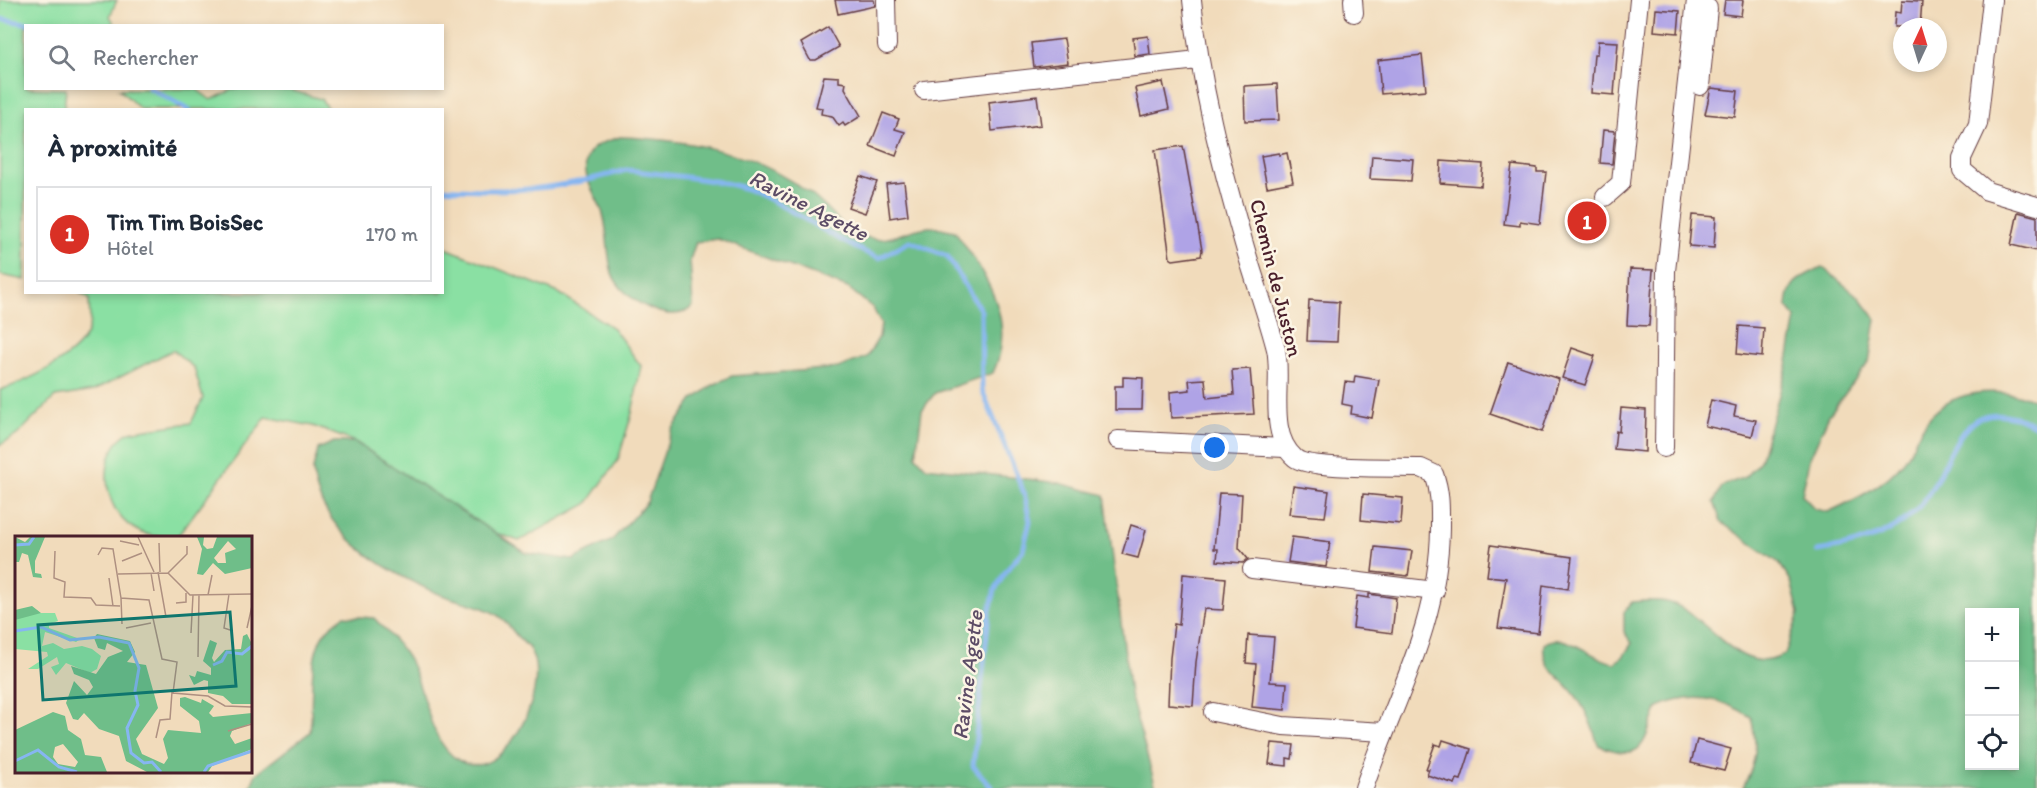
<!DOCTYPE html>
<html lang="fr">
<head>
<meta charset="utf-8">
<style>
	body { margin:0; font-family:Itim,sans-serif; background:#f2f2f3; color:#1f2937 }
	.controls { position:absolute; right:18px; bottom:18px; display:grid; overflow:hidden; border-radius:0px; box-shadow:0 3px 9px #0003 }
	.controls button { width:54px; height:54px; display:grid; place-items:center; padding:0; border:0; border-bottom:2px solid #e0e1e3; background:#fff; color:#1f2937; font:30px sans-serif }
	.compass { position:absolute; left:1893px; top:18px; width:54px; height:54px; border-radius:50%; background:#fff; box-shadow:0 3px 9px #0003; rotate:4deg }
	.you { position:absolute; left:1215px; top:448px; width:21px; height:21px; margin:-15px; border:4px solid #fff; border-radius:50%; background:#1a73e8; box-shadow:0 0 0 9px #1a73e833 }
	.badge { display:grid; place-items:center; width:39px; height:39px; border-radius:50%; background:#d93025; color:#fff; font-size:20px; font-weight:700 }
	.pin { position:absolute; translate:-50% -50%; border:3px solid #fff; box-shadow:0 2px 6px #0006 }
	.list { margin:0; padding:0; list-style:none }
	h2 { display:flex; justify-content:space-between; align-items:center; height:78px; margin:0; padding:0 24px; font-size:26px }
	h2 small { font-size:20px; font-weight:400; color:#747a83 }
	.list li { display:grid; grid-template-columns:39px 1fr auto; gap:18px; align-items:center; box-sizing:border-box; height:96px; margin:0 12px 12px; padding:0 12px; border:2px solid #e0e1e3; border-radius:0px }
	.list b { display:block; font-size:22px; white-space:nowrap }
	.list p { margin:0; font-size:20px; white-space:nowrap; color:#747a83 }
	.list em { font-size:20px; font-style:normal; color:#747a83 }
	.icon { flex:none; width:33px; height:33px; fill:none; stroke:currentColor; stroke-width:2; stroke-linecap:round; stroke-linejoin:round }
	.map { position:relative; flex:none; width:2037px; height:788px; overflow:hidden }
	.search { position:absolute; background:#fff; box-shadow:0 3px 9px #0003; left:24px; top:24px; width:420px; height:66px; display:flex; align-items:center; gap:15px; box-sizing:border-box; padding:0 21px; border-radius:0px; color:#747a83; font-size:22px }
	.panel { position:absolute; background:#fff; box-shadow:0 3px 9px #0003; left:24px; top:108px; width:420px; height:186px; border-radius:0px }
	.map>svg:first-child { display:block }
</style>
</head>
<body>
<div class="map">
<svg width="2037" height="788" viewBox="0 0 2037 788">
	<rect width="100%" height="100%" fill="#fcf5e5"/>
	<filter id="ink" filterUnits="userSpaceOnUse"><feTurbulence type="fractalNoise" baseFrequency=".0167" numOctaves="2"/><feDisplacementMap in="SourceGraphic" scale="12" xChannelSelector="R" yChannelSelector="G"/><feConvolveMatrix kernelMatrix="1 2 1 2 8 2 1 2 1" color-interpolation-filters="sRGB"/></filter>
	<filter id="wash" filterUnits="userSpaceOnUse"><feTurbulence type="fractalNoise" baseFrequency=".008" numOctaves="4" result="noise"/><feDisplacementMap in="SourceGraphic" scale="24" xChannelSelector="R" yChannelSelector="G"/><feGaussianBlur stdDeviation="1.35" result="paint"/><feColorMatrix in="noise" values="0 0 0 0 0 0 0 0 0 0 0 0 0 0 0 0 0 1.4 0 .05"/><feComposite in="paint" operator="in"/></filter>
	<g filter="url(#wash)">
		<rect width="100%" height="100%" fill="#f1dbbb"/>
		<!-- green -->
		<g fill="#8ae0a3" stroke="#6a8067" stroke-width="1.5">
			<path d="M0 0H117L110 16 115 25 26 26V88L66 89 64 109 26 110 25 280 0 275Z"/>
			<path d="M119 89H196L211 100 236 88 290 90 321 99 328 109H140Z"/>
			<path d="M443 247 559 293 613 328 641 366 632 413 618 460 587 504 519 541 490 531 355 442 313 426 266 417 177 537C160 537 147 537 133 528 102 509 97 454 127 433 132 430 180 425 191 423L203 398 194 368 173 350 93 391 55 397 17 435 0 445V390C25 382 83 356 89 327 91 319 89 308 89 299L80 293 442 292Z"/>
		</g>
		<!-- forest -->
		<g fill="#6fbe89" stroke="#5c6e5a" stroke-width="1.5" fill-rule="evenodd">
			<path d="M620 137C688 139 753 152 809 193 831 208 842 233 870 238 892 243 912 226 932 227 939 227 948 230 955 231 985 274 1018 320 993 373L935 393 922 410 916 456 926 467 1059 483 1105 495 1130 694 1156 788H250L256 774 310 732C313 706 309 667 319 643 323 631 334 623 344 616L374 618C386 631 400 644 409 660 426 690 427 740 458 760 503 788 551 690 531 652 529 647 523 642 519 638 513 632 508 623 501 618 488 606 454 601 437 593 387 572 319 533 313 471 313 465 317 456 318 449L334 442H355L526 553 573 560 612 540 647 502 672 430 693 400 713 385 732 376 838 368 867 357 879 337 881 324 873 308 848 288 718 239 696 242 690 260 693 306C672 329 620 298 612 273 607 255 608 236 604 218 600 197 577 176 589 154 595 143 609 141 620 137Z"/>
			<path d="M1822 267 1859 297 1876 319 1869 362 1829 415 1809 460 1802 495 1815 509 1828 512C1855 500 1886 485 1904 461 1912 452 1915 438 1922 428 1947 387 1996 387 2037 400V788H1743C1757 761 1758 747 1751 717 1719 697 1693 692 1658 707 1642 745 1644 764 1598 745 1592 725 1585 706 1571 690 1558 674 1541 668 1544 644 1566 629 1590 659 1614 663L1623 657 1632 643 1624 632V612L1632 602C1644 601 1662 599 1674 604 1710 619 1742 681 1785 654L1799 613 1791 581 1779 563 1721 522 1714 502 1722 486 1745 477 1760 461 1787 367 1796 318 1787 307C1788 280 1801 278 1822 267ZM1970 612H2014V766H1970Z"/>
		</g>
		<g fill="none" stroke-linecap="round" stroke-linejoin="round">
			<!-- stream -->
			<g stroke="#86b6f1" stroke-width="5">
				<path d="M0 19 43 26"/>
				<path d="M149 88 189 110"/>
				<path d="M442 188C514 193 557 190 626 170L637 171C670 176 726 179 754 192 797 211 835 241 879 258L910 241 947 256 981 311 982 390 1024 493 1030 521 1023 550 1006 571 995 590 989 614 973 766 992 788"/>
				<path d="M1817 551C1852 546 1891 537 1916 510 1957 466 1953 383 2037 426"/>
			</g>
		</g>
		<g id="blocks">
			<!-- building -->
			<g fill="#afa3e6">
				<path d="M835 0H874L875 6 838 14Z"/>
				<path d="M1725 0H1743L1741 16 1723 14Z"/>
				<path d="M1902 0 1922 1 1920 27H1894L1895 12 1901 13Z"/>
				<path d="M1656 9 1680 11 1678 33 1654 31Z"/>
				<path d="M828 27 839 47 816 60H810L801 43Z"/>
				<path d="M1148 36 1150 54 1135 56 1133 38Z"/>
				<path d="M1064 39 1068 63 1034 67 1031 43Z"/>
				<path d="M1598 41 1618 42 1614 95 1591 93 1594 54H1597Z"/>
				<path d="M1422 55 1426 90 1381 94 1378 60Z"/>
				<path d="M824 76 839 77V82L846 83 845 88 861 116 845 126 843 123 839 126 832 116 821 114 822 108 816 107Z"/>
				<path d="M1163 82 1169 109 1141 116 1135 88Z"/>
				<path d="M1277 84 1279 120 1245 121 1244 86Z"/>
				<path d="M1711 88 1738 91 1735 117 1705 114Z"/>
				<path d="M1037 96 1041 125 992 131 989 102Z"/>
				<path d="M883 113 899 119 895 129 905 132 896 156 870 146Z"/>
				<path d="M1603 130 1615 131 1612 164 1600 163Z"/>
				<path d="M1183 146 1202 250 1201 256 1173 260 1170 258 1155 150Z"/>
				<path d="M1279 153V155L1287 153 1293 182 1267 187 1261 156Z"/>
				<path d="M1372 156 1413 159 1411 181 1370 179Z"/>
				<path d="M1441 161 1483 164 1481 186 1440 183Z"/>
				<path d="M1512 165 1537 168V172H1546L1540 224 1520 221V226L1504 224Z"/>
				<path d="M860 176 877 182 865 213 848 207Z"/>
				<path d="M904 182 908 215 890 218 886 184Z"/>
				<path d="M2018 212 2037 217V251L2011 245Z"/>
				<path d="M1692 215 1716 217 1714 248 1689 246Z"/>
				<path d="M1630 269 1653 270 1649 326 1627 325Z"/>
				<path d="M1309 300 1339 302 1337 342 1307 341Z"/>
				<path d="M1739 326 1764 328 1762 357 1737 354Z"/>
				<path d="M1572 348 1595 356 1585 385 1562 378Z"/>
				<path d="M1508 362 1559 379 1542 432 1490 414Z"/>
				<path d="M1250 369 1254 414 1171 418 1170 392 1190 390 1189 380 1205 379 1207 398 1234 395 1232 370Z"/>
				<path d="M1355 376 1379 380 1372 418 1351 414 1352 406 1342 404 1345 382 1354 383Z"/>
				<path d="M1123 377 1143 378 1142 410H1115V386H1123Z"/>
				<path d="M1711 400 1736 406 1734 416 1756 420 1752 436 1705 426Z"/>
				<path d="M1621 408 1646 410 1645 452 1614 449 1616 431 1619 432Z"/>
				<path d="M1293 486 1329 491 1325 517 1289 514Z"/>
				<path d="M1219 493 1242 494 1239 548 1248 559 1243 563 1217 561 1218 549H1214Z"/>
				<path d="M1363 494 1403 498 1401 524 1361 520Z"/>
				<path d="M1131 525 1146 530 1138 558 1122 554Z"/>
				<path d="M1292 537 1330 542 1326 567 1288 562Z"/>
				<path d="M1491 545 1572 557 1568 589 1543 585 1538 633 1498 628 1506 578 1487 576Z"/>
				<path d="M1375 547 1412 551 1408 576 1372 572Z"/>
				<path d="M1183 574 1226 578 1223 610 1204 609 1196 662 1193 706 1168 704 1170 658 1174 624 1179 625Z"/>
				<path d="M1369 594 1396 598 1392 633 1353 628 1357 596 1369 598Z"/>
				<path d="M1248 635 1274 637 1270 682 1287 683 1285 710 1252 707 1256 664 1246 663Z"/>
				<path d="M1443 740 1471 749 1461 780 1457 779 1455 784 1427 775 1429 769H1426L1435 744 1441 746Z"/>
				<path d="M1697 740 1731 749 1724 771 1691 763Z"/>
				<path d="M1272 743 1294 745 1292 759 1287 758V766L1269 764Z"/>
			</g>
		</g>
	</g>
	<g filter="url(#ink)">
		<use href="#blocks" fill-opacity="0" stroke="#633b41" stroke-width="1.5"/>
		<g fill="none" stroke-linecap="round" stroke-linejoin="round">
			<!-- minor casing -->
			<g stroke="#633b41" stroke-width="20">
				<g id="minor">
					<path d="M886 0 887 45"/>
					<path d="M1192 0C1200 83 1221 164 1244 244 1254 279 1267 314 1276 349 1283 382 1266 433 1295 458 1309 470 1397 467 1421 468L1434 474C1441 493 1440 509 1440 528 1439 624 1394 700 1364 788"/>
					<path d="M1353 0 1354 13"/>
					<path d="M1992 0 1978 124 1962 158V170L1987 191 2037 206"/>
					<path d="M1700 86 1708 8"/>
					<path d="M924 90 1198 60"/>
					<path d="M1605 197 1621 183 1639 0"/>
					<path d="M1118 440 1285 448"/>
					<path d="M1664 448 1666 271 1696 0"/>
					<path d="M1252 569 1435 591"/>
					<path d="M1213 712 1283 726 1384 732"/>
				</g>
			</g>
			<!-- minor -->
			<use href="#minor" stroke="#fff" stroke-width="18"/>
		</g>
	</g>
	<g text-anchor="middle" stroke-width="5" stroke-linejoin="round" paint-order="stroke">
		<!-- street labels -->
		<g font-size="21" fill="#4a1f2b" stroke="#fcf5e5">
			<text transform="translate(1276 278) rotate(76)" y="7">Chemin de Juston</text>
		</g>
		<!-- water labels -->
		<g font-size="22" font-style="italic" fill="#5c4c66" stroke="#fcf5e5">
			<text transform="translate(809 205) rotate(27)" y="8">Ravine Agette</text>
			<text transform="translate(967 675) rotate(-83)" y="8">Ravine Agette</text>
		</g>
	</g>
	<!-- overview -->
	<g transform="translate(15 536)">
		<rect width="237" height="237" fill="#f1dbbb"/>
		<path d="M17 77H40L43 85 34 88V92L65 103 61 106 30 96 27 110 38 107 49 113 67 110 77 113 86 120 82 133 75 137 51 127 41 139 36 131 44 128 42 121 23 133H13L33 120 32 116 0 113V84Z" fill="#8ae0a3"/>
		<path d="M0 1 10 6 15 1H30L20 25V37L26 38 27 42 18 41 13 19 7 17 4 26H0ZM182 1H189L188 9 192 13 198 12 202 1H237V32L210 38 198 27 188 39 182 38 187 13ZM213 5 221 13 210 17 211 27H203L199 22ZM17 70 26 77 0 84V74ZM82 98 115 105 120 116 112 126 131 129 143 172 121 203 127 218 149 228 153 222 148 203 153 194 186 197 184 185 165 170V162L170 161 186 167 187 163 199 170 194 177 198 181 237 177V187L217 195 215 200 220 208 237 202V213L197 230 193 236H132L111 225 104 200 84 193 69 177 63 184 58 183 51 167 59 145 72 159 78 151 74 144 59 138 56 130 81 138 93 121 108 115 92 107 90 114 83 112 79 102ZM232 98 237 108V168H217L208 160 193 157V145L189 144 179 149 174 139 180 141 182 135 196 139V132L188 125 195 104 202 107 197 122 199 126 210 114 226 113 228 100ZM38 176 50 180 53 194 66 203 70 219 86 221 92 236H0V194ZM48 208 63 226 60 231 43 228 38 221 40 211Z" fill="#6fbe89" fill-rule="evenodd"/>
		<path fill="none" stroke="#86b6f1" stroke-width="3" d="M0 9 14 8 19 1M0 95 26 91 55 104 84 101 114 107 124 132 120 155 123 169 112 192 116 217 129 227 137 226 146 236M198 129 207 125 212 116 227 118 237 110M0 225 23 214 44 231 62 236M189 236 193 230 237 215"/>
		<path fill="none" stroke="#ae9081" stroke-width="1.5" d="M123 1 139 36M105 5 124 9M144 7 145 36M40 15 39 42 50 46 49 61 76 62 81 69 105 70M83 19 87 12 98 13 106 62 134 64 147 123 162 126 158 157 193 160 210 170 237 171M107 25 127 17M143 36 151 81M136 37 139 55M153 37 172 18V10M103 38 153 37 175 59 237 58M94 42 98 70M214 58 209 92 218 95M193 59 197 39M106 62 107 88M161 67 171 66V57M111 92 136 87M232 92 237 70M176 97 178 59M183 121 184 59M213 195 237 188M141 202 145 184 155 183 157 156"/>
		<path fill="#0f766e" fill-opacity="0.15" stroke="#0f766e" stroke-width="3" d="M215 76 221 150 28 164 23 89Z"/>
		<rect width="237" height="237" fill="none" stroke="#4a1f2b" stroke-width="3"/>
	</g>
</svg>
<div class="controls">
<button>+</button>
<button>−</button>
<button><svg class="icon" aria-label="locate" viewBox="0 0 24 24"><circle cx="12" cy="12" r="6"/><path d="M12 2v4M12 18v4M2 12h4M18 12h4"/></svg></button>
</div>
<svg class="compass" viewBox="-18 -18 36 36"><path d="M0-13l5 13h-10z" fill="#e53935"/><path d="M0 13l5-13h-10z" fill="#747a83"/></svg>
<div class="you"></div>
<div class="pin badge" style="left:1587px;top:221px">1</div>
<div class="search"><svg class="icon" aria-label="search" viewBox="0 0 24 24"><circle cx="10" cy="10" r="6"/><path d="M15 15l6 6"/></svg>Rechercher</div>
<section class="panel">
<h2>À proximité<small></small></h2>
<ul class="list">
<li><span class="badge">1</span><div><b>Tim Tim BoisSec</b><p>Hôtel</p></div><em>170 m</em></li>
</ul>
</section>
</div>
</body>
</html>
